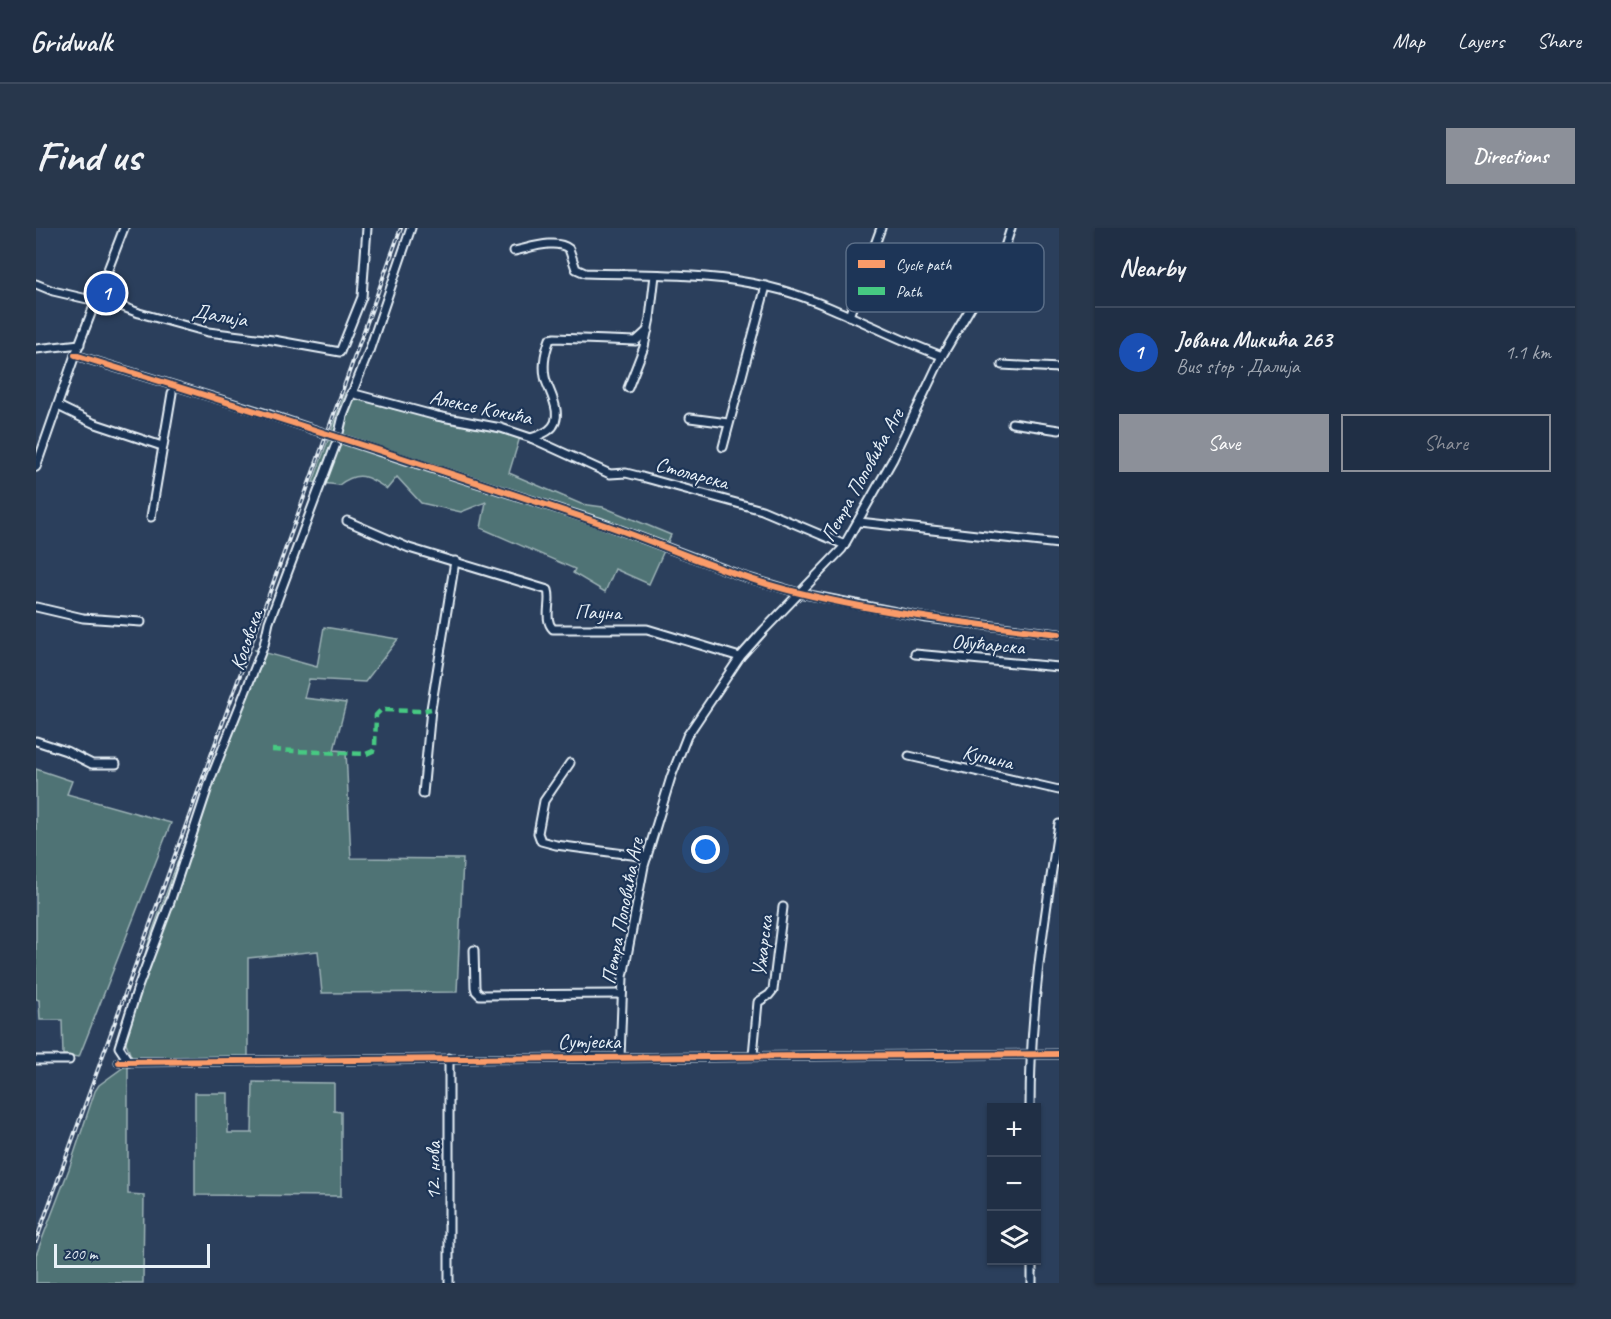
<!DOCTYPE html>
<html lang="en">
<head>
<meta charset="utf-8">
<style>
	body { margin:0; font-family:Caveat,sans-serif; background:#28374c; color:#f1f3f6 }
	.controls { position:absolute; right:18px; bottom:18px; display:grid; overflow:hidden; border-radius:0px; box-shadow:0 2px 4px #0004 }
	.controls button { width:54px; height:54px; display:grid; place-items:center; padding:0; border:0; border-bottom:2px solid #3d4a5e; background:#202f45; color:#f1f3f6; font:30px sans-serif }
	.scale { position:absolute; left:18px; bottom:15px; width:156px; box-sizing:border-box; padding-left:6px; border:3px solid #e8f1f8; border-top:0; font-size:16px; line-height:21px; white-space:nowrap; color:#e8f1f8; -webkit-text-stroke:4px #1d3557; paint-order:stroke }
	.you { position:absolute; left:670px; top:622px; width:21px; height:21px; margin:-15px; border:4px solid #fff; border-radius:50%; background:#1a73e8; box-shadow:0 0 0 9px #1a73e833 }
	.badge { display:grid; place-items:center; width:39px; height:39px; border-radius:50%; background:#8c9099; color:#fff; font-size:20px; font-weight:700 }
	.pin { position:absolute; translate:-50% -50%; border:3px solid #fff; box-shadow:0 2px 6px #0006 }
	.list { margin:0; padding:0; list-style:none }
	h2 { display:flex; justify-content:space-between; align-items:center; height:78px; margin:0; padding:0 24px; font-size:26px }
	h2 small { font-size:20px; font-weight:400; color:#a2a9b3 }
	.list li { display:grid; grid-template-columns:39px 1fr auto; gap:18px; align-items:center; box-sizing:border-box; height:90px; padding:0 24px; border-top:2px solid #3d4a5e }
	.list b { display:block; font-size:22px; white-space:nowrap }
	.list p { margin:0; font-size:20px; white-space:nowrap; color:#a2a9b3 }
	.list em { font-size:20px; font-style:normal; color:#a2a9b3 }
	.actions { display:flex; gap:12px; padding:18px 24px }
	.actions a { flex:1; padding:14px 0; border:2px solid #8c9099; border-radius:0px; text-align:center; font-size:21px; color:#8c9099 }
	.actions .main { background:#8c9099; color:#fff }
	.icon { flex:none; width:33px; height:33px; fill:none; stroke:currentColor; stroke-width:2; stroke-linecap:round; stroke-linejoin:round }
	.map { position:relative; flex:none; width:1023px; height:1055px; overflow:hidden; border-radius:0px }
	header { display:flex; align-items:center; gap:36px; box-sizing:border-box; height:84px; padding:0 30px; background:#202f45; border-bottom:2px solid #3d4a5e }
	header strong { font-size:28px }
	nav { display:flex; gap:33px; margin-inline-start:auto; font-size:21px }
	.intro { display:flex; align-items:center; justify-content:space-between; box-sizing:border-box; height:144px; padding:0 36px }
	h1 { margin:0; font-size:42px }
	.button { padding:15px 27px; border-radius:0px; background:#8c9099; color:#fff; font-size:21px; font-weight:700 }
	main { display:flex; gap:36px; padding:0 36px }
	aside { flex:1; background:#202f45; border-radius:0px; box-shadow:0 2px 4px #0004 }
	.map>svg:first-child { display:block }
</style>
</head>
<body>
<header>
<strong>Gridwalk</strong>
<nav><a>Map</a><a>Layers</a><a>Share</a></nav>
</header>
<div class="intro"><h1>Find us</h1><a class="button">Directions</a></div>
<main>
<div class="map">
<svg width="1023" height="1055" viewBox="0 0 1023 1055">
	<rect width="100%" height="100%" fill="#2b3f5c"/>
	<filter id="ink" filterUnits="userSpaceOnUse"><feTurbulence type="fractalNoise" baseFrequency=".0167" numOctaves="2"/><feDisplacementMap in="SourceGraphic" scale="12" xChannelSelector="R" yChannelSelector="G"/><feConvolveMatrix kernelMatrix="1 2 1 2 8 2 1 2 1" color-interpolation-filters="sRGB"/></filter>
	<g filter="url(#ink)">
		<!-- green -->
		<g fill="#507374" stroke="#9cb2b6" stroke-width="1.5">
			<path d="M309 165 358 181 432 195 484 209 473 245 545 276 567 279 635 307 613 356 579 341 569 364 537 345 539 341 445 300 450 274 425 284 385 275 361 249 351 261C332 248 322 242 303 257L277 254Z"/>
			<path d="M288 399 362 411 329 454 273 451 268 470 310 475 298 522 310 523 315 630 427 631 421 764 286 765 282 723 212 730V830L96 831 89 812 96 767 116 704 186 511 226 436 219 422 281 439Z"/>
			<path d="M0 541 36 553 31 566 135 595 43 829 27 827 26 792H4L3 772 0 771Z"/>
			<path d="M92 836V966L108 967 107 1055H0V1027L33 941 59 863 63 857Z"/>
			<path d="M217 854 298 855V883L305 884V968L159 967V865H192V905H216Z"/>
		</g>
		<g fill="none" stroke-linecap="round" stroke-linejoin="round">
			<!-- minor casing -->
			<g stroke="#e8f1f8" stroke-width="11">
				<g id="minor">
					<path d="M478 23C494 20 520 10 533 21L540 41 549 45C614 47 681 44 745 62 801 78 851 108 906 128"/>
					<path d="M0 56 17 63 60 73"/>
					<path d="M61 69 103 85 172 104 237 112 304 124 326 69 331 0"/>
					<path d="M813 88 845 0"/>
					<path d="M0 121 44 116"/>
					<path d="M39 127 231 186"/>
					<path d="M966 137 1023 140"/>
					<path d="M592 160 608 119 614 90 619 47"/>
					<path d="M315 165 401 188 465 200 495 210 574 246 590 245 606 249 726 282 809 317"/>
					<path d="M22 178 57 195 126 218"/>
					<path d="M654 190 692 195"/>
					<path d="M976 195 1023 202"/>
					<path d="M495 210C501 208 508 206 513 202 529 190 515 167 510 153 506 139 509 124 514 111L519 110 600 113 612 102"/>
					<path d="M687 219 730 58"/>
					<path d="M345 224 563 294 706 348 763 365 891 390 1023 406"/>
					<path d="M0 239 39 127 88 0"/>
					<path d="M115 289 136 165"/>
					<path d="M311 293 373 320 512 362C516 374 507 391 517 401H611L704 429"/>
					<path d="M823 294 1023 316"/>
					<path d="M0 379 47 390 105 394"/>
					<path d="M879 426 1023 439"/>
					<path d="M0 513 30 523 56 536H80"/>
					<path d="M873 528 1023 562"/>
					<path d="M534 535 508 573 502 605 505 613 520 617 611 629"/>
					<path d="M387 566 395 481 419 333"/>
					<path d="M438 722 439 759 440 763 444 767 586 766"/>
					<path d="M717 827 722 774 733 767 737 762 747 679"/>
					<path d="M413 830V1055"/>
					<path d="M584 830 587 749 608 638 635 549 651 508 704 429 728 402 806 321 857 231 906 128 967 25 975 0"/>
					<path d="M0 832H33"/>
					<path d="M83 834 1023 826"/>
					<path d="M93 834 83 819 102 759 134 674 175 550 228 417 233 394 301 213 307 188 333 123 375 0"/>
					<path d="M994 880C994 782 1008 693 1023 596"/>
					<path d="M996 1032V1055"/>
				</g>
			</g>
			<!-- minor -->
			<use href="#minor" stroke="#1d3557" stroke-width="7"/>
			<!-- rail casing -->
			<g stroke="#e8f1f8" stroke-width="4">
				<path id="rail" d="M0 1013 365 0"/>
			</g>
			<!-- rail -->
			<use href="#rail" stroke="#1d3557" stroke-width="1.5" stroke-dasharray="4.5" stroke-linecap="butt"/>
			<!-- minor-bridge casing -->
			<g stroke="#e8f1f8" stroke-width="11" stroke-linecap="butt">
				<path id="minor-bridge" d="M231 186 345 224"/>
			</g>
			<!-- minor-bridge -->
			<use href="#minor-bridge" stroke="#1d3557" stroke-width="7"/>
			<!-- quiet -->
			<path stroke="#46c982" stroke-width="4.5" stroke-dasharray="9 4.5" stroke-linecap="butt" d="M236 522 330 526 337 523 339 519 340 487 345 482 385 483 395 481"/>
			<!-- cycleway casing -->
			<g stroke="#1d3557" stroke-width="10">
				<g id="cycleway">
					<path d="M39 127C212 180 384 235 555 292 625 315 692 348 764 365 849 386 936 396 1023 406"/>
					<path d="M83 834 1023 826"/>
				</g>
			</g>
			<!-- cycleway -->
			<use href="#cycleway" stroke="#fa9b69" stroke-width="6"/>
		</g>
	</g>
	<g text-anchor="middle" stroke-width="4.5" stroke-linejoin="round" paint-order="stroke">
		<!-- street labels -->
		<g font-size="21" fill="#e8f1f8" stroke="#1d3557">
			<text transform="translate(184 87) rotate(10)" y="7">Далија</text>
			<text transform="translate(445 179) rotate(12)" y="7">Алексе Кокића</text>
			<text transform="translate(656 245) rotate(15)" y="7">Столарска</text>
			<text transform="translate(826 247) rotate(-61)" y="7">Петра Поповића Аге</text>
			<text x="562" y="391">Пауна</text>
			<text transform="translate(210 412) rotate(-71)" y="7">Косовска</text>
			<text transform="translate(952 416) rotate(5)" y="7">Обућарска</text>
			<text transform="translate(952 529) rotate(13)" y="7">Купина</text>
			<text transform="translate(586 683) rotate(-79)" y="7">Петра Поповића Аге</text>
			<text transform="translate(726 718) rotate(-83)" y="7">Ужарска</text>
			<text x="553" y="820">Сутјеска</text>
			<text transform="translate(397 943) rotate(-90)" y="7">12. нова</text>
		</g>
	</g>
	<!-- legend -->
	<rect x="810" y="15" width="198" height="69" rx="9" fill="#1d3557" stroke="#5a6d87" stroke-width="1.5"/>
	<rect x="822" y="32" width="27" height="8" fill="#fa9b69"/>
	<rect x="822" y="59" width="27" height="8" fill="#46c982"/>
	<g font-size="16" fill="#e8f1f8">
		<text x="860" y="42">Cycle path</text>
		<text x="860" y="69">Path</text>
	</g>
</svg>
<div class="controls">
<button>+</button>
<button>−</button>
<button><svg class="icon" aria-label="layers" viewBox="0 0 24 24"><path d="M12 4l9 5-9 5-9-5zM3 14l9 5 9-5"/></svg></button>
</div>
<div class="scale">200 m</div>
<div class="you"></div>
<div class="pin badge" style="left:70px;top:65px;background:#1a4fb4">1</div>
</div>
<aside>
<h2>Nearby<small></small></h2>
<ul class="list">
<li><span class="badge" style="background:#1a4fb4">1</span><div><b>Јована Микића 263</b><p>Bus stop · Далија</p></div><em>1.1 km</em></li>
</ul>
<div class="actions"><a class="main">Save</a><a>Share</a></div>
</aside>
</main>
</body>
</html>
